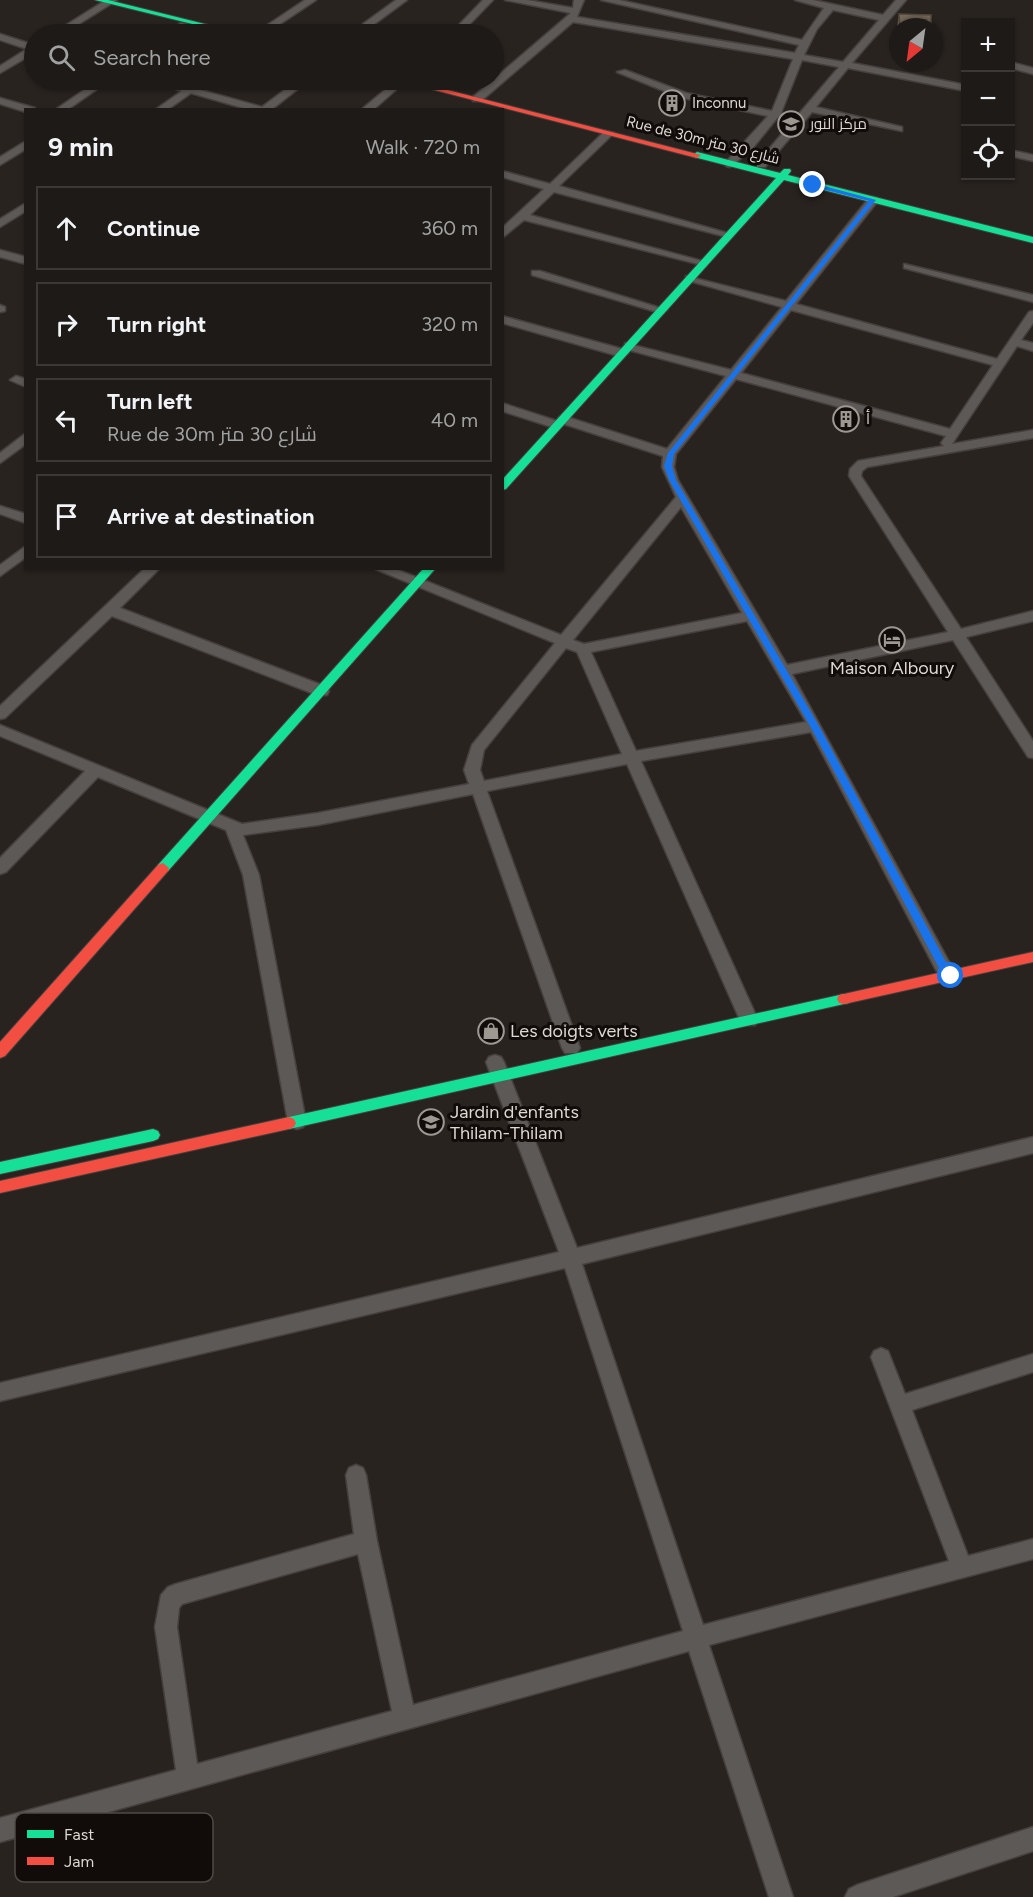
<!DOCTYPE html>
<html lang="en">
<head>
<meta charset="utf-8">
<style>
	body { margin:0; font-family:Figtree,Cairo,sans-serif; background:#2b2724; color:#f1f3f6 }
	.controls { position:absolute; right:18px; top:18px; display:grid; overflow:hidden; border-radius:0px; box-shadow:0 2px 4px #0004 }
	.controls button { width:54px; height:54px; display:grid; place-items:center; padding:0; border:0; border-bottom:2px solid #3c3836; background:#1e1a17; color:#f1f3f6; font:30px sans-serif }
	.compass { position:absolute; left:889px; top:18px; width:54px; height:54px; border-radius:50%; background:#1e1a17; box-shadow:0 2px 4px #0004; rotate:209deg }
	.stop { position:absolute; width:18px; height:18px; margin:-14px; border:4px solid #1a73e8; border-radius:50%; background:#fff }
	.stop.end { background:#1a73e8; border-color:#fff; box-shadow:0 2px 6px #0008 }
	.list { margin:0; padding:0; list-style:none }
	h2 { display:flex; justify-content:space-between; align-items:center; height:78px; margin:0; padding:0 24px; font-size:26px }
	h2 small { font-size:20px; font-weight:400; color:#a1a1a1 }
	.list li { display:grid; grid-template-columns:39px 1fr auto; gap:18px; align-items:center; box-sizing:border-box; height:84px; margin:0 12px 12px; padding:0 12px; border:2px solid #3c3836; border-radius:0px }
	.list b { display:block; font-size:22px; white-space:nowrap }
	.list p { margin:0; font-size:20px; white-space:nowrap; color:#a1a1a1 }
	.list em { font-size:20px; font-style:normal; color:#a1a1a1 }
	.icon { flex:none; width:33px; height:33px; fill:none; stroke:currentColor; stroke-width:2; stroke-linecap:round; stroke-linejoin:round }
	.map { position:relative; flex:none; width:1033px; height:1897px; overflow:hidden }
	.search { position:absolute; background:#1e1a17; box-shadow:0 2px 4px #0004; left:24px; top:24px; width:480px; height:66px; display:flex; align-items:center; gap:15px; box-sizing:border-box; padding:0 21px; border-radius:33px; color:#a1a1a1; font-size:22px }
	.panel { position:absolute; background:#1e1a17; box-shadow:0 2px 4px #0004; left:24px; top:108px; width:480px; height:462px; border-radius:0px }
	.map>svg:first-child { display:block }
</style>
</head>
<body>
<div class="map">
<svg width="1033" height="1897" viewBox="0 0 1033 1897">
	<rect width="100%" height="100%" fill="#28231f"/>
	<g fill="none" stroke-linecap="round" stroke-linejoin="round">
		<!-- street casing -->
		<g stroke="#45403e" stroke-width="3">
			<g id="street">
				<path d="M106 0H117L63 34H52Z"/>
				<path d="M305 0H316L265 34H254Z"/>
				<path d="M396 0H407L369 28H363V24Z"/>
				<path d="M483 0H493L462 32H456V28Z"/>
				<path d="M505 0H527L573 8 574 0H584L577 17 795 53 799 45 601 0H619L802 40 824 8 795 0H813L883 15 896 0H906L852 63 966 85V91L848 68 816 107 902 127V131L812 112 765 167H757V163L839 67 802 60 781 113 787 116 777 118 752 149 730 167 726 166V162L768 116 679 97 617 72 625 70 686 93 772 111 793 59 573 22 481 101H473V97L571 13ZM833 10 879 20 843 62 804 55 817 29Z"/>
				<path d="M181 23 189 25 176 34H166Z"/>
				<path d="M0 34 34 45V53L0 73V66L27 49 0 40Z"/>
				<path d="M1010 62 1033 68V74L1010 68Z"/>
				<path d="M99 80H110L67 110H55Z"/>
				<path d="M148 80H162L188 86 198 80H209L197 89 262 107 298 80H309L271 110H250L191 93 167 110H155L182 91Z"/>
				<path d="M397 80H407L373 110H361Z"/>
				<path d="M0 98 35 108 36 110 26 112 0 104Z"/>
				<path d="M605 131 614 133 559 186 731 234V238L554 192 530 215 706 262V266L524 220 502 238V228L544 189 502 177V171L550 184Z"/>
				<path d="M26 141V149L0 165V157Z"/>
				<path d="M1010 150 1033 155V161L1010 156Z"/>
				<path d="M873 197 877 198V202L796 304 997 359 1029 312 1033 311V323L1021 340 1033 343V351L1017 346 952 444 1033 430V438L867 467 862 471 861 476 961 629 1033 611V621L966 637 1033 741V758L1028 757 953 640 792 674 948 960 959 976 957 981H945L936 970 811 732 641 761 758 1020 755 1025H743L740 1020 627 764 487 791 580 1048 577 1053H565L562 1048 473 794 318 825 243 835 259 875 306 1122 303 1127 297 1129 291 1127 288 1122 243 875 226 830 98 777 6 872 0 874V858L85 771 0 736V725L242 824 318 813 469 784 464 770 472 745 555 643 373 568H393L561 635 676 497 662 467 663 456 564 424 558 429 502 411V403L557 421 559 417H567L667 449 726 376 625 349V343L731 370 782 307 686 280V276L786 301 869 198ZM791 310 993 365 950 429 741 373ZM736 379 946 436 941 443 944 446 858 461 850 469 849 476 948 632 787 665 678 480 674 467 676 454ZM681 507 742 613 584 644 573 640ZM747 621 806 722 636 751 591 652ZM566 648 577 652 622 754 484 781 480 770 484 750Z"/>
				<path d="M26 203V211L0 227V219Z"/>
				<path d="M0 250 26 257V264L0 257Z"/>
				<path d="M904 264 1033 295V302L904 268Z"/>
				<path d="M532 271H540L667 310 657 312 532 275Z"/>
				<path d="M0 305 5 307V311L0 312Z"/>
				<path d="M502 316 626 350 628 353 622 357 502 323Z"/>
				<path d="M16 376 26 379V387L10 380Z"/>
				<path d="M26 433V444L0 463V453Z"/>
				<path d="M0 506 26 514V523L0 514Z"/>
				<path d="M26 546V557L0 576V565Z"/>
				<path d="M145 568H160L120 608 327 687 329 691 327 695H317L112 616 5 718 0 719V706Z"/>
				<path d="M495 1055 501 1057 504 1062 577 1248 1033 1137V1153L582 1264 703 1625 949 1561 871 1357 874 1351 881 1348 888 1351 905 1394 1033 1354V1372L912 1410 968 1556 1033 1539V1559L709 1645 793 1897H769L689 1651 0 1842V1818L176 1770 155 1627 161 1595 168 1587 176 1584 354 1534 346 1475 349 1468 356 1465 363 1468 366 1475 377 1541 413 1705 683 1631 565 1268 0 1401V1383L559 1252 486 1062 489 1057ZM358 1554 392 1711 197 1764 177 1627 179 1608 182 1604Z"/>
				<path d="M1033 1827V1851L893 1897H845L849 1889 857 1885Z"/>
			</g>
		</g>
		<!-- fast casing -->
		<g stroke="#45403e" stroke-width="2">
			<g id="fast">
				<path d="M95 0H108L245 34H233Z"/>
				<path d="M697 152 780 173 784 169H790L791 171 788 175 1033 237V243L784 180 506 489 502 490V480L776 178 694 157 693 155Z"/>
				<path d="M424 568H436L168 871H158L157 868 158 865Z"/>
				<path d="M844 994 849 995 851 999 849 1003 844 1004 289 1129 284 1127 282 1123 284 1119 289 1117Z"/>
				<path d="M153 1129 158 1131 160 1135 158 1139 153 1141 0 1174V1162Z"/>
			</g>
		</g>
		<!-- jam casing -->
		<g stroke="#45403e" stroke-width="2">
			<g id="jam">
				<path d="M396 80H408L701 155 697 158Z"/>
				<path d="M163 863 169 868 168 871 5 1056 0 1058V1042L158 865Z"/>
				<path d="M1033 952V962L844 1004 839 1003 837 999 839 995 844 994Z"/>
				<path d="M289 1117 294 1119 296 1123 294 1127 289 1129 0 1193V1181Z"/>
			</g>
		</g>
		<!-- street -->
		<use href="#street" fill="#5d5956" fill-rule="evenodd"/>
		<!-- fast -->
		<use href="#fast" fill="#16e098" fill-rule="evenodd"/>
		<!-- jam -->
		<use href="#jam" fill="#f24e42" fill-rule="evenodd"/>
	</g>
	<!-- wall -->
	<path fill="#655a4c" d="M899 14 931 27H898L897 43V27Z"/>
	<!-- building -->
	<path fill="#766958" stroke="#534a3e" stroke-width="1.5" d="M899 14 931 15V27H900Z"/>
	<!-- route -->
	<path fill="#1a73e8" d="M813 183 876 200 674 454 672 466 676 480 819 726 946 962 956 976 954 978 951 980 939 968 810 726 669 480 664 466 668 453 869 201 810 186Z"/>
	<!-- icons -->
	<defs>
		<g id="building-ring" transform="scale(1.35)"><circle r="9.5" fill="#110c09" stroke="#9e9893" stroke-width="1.5"/><path d="M-4-6H4V6H1V3H-1V6H-4ZM-2.5-4.3h1.7v1.8h-1.7ZM.8-4.3h1.7v1.8H.8ZM-2.5-1h1.7V.8h-1.7ZM.8-1h1.7V.8H.8Z" fill="#9e9893"/></g>
		<g id="school-ring" transform="scale(1.35)"><circle r="9.5" fill="#110c09" stroke="#9e9893" stroke-width="1.5"/><path d="M0-5L7-2L0 1L-7-2ZM-4 1L0 2.5L4 1V4Q0 6-4 4Z" fill="#9e9893"/></g>
		<g id="hotel-ring" transform="scale(1.35)"><circle r="9.5" fill="#110c09" stroke="#9e9893" stroke-width="1.5"/><path d="M-6-4.5h1.5V1H6V5H4.5V3h-9V5H-6ZM-4 0a1.8 1.8 0 1 1 3.6 0ZM.5 0V-2.5h3Q6-2.5 6 0Z" fill="#9e9893"/></g>
		<g id="shop-ring" transform="scale(1.35)"><circle r="9.5" fill="#110c09" stroke="#9e9893" stroke-width="1.5"/><path d="M-5-2.5h2.3a2.7 3.5 0 0 1 5.4 0H5L5.5 6h-11ZM-1.5-2.5h3a1.5 2.3 0 0 0-3 0Z" fill="#9e9893"/></g>
	</defs>
	<g fill-rule="evenodd">
		<use href="#building-ring" x="672" y="103"/>
		<use href="#school-ring" x="791" y="124"/>
		<use href="#building-ring" x="846" y="419"/>
		<use href="#hotel-ring" x="892" y="640"/>
		<use href="#shop-ring" x="491" y="1031"/>
		<use href="#school-ring" x="431" y="1122"/>
	</g>
	<g text-anchor="middle" stroke-width="6" stroke-linejoin="round" paint-order="stroke">
		<!-- far-poi labels -->
		<g font-size="15" fill="#ded7d2" stroke="#110c09" text-anchor="start">
			<text x="692" y="108">Inconnu</text>
			<text x="810" y="129">مركز النور</text>
			<text x="866" y="424">أ</text>
		</g>
		<!-- far-street labels -->
		<g font-size="15" fill="#ded7d2" stroke="#110c09">
			<text transform="translate(703 140) rotate(14)" y="5">Rue de 30m شارع 30 متر</text>
		</g>
		<!-- poi labels -->
		<g font-size="18" fill="#ded7d2" stroke="#110c09" text-anchor="start">
			<text x="892" y="674" text-anchor="middle">Maison Alboury</text>
			<text x="510" y="1037">Les doigts verts</text>
			<text x="450" y="1118">Jardin d'enfants<tspan x="450" dy="21">Thilam-Thilam</tspan></text>
		</g>
	</g>
	<!-- legend -->
	<rect x="15" y="1813" width="198" height="69" rx="9" fill="#110c09" stroke="#4e4945" stroke-width="1.5"/>
	<rect x="27" y="1830" width="27" height="8" fill="#16e098"/>
	<rect x="27" y="1857" width="27" height="8" fill="#f24e42"/>
	<g font-size="16" fill="#ded7d2">
		<text x="64" y="1840">Fast</text>
		<text x="64" y="1867">Jam</text>
	</g>
</svg>
<div class="controls">
<button>+</button>
<button>−</button>
<button><svg class="icon" aria-label="locate" viewBox="0 0 24 24"><circle cx="12" cy="12" r="6"/><path d="M12 2v4M12 18v4M2 12h4M18 12h4"/></svg></button>
</div>
<svg class="compass" viewBox="-18 -18 36 36"><path d="M0-13l5 13h-10z" fill="#e53935"/><path d="M0 13l5-13h-10z" fill="#a1a1a1"/></svg>
<div class="stop" style="left:951px;top:976px"></div>
<div class="stop end" style="left:813px;top:185px"></div>
<div class="search"><svg class="icon" aria-label="search" viewBox="0 0 24 24"><circle cx="10" cy="10" r="6"/><path d="M15 15l6 6"/></svg>Search here</div>
<section class="panel">
<h2>9 min<small>Walk · 720 m</small></h2>
<ul class="list">
<li><svg class="icon" aria-label="ahead" viewBox="0 0 24 24"><path d="M12 20V5M6 11l6-6 6 6"/></svg><div><b>Continue</b></div><em>360 m</em></li>
<li><svg class="icon" aria-label="right" viewBox="0 0 24 24"><path d="M7 20v-9h11M14 6l5 5-5 5"/></svg><div><b>Turn right</b></div><em>320 m</em></li>
<li><svg class="icon" aria-label="left" viewBox="0 0 24 24"><path d="M17 20v-9H6M10 6l-5 5 5 5"/></svg><div><b>Turn left</b><p>Rue de 30m شارع 30 متر</p></div><em>40 m</em></li>
<li><svg class="icon" aria-label="arrive" viewBox="0 0 24 24"><path d="M6 21V4h12l-3 4 3 4H6"/></svg><div><b>Arrive at destination</b></div></li>
</ul>
</section>
</div>
</body>
</html>
